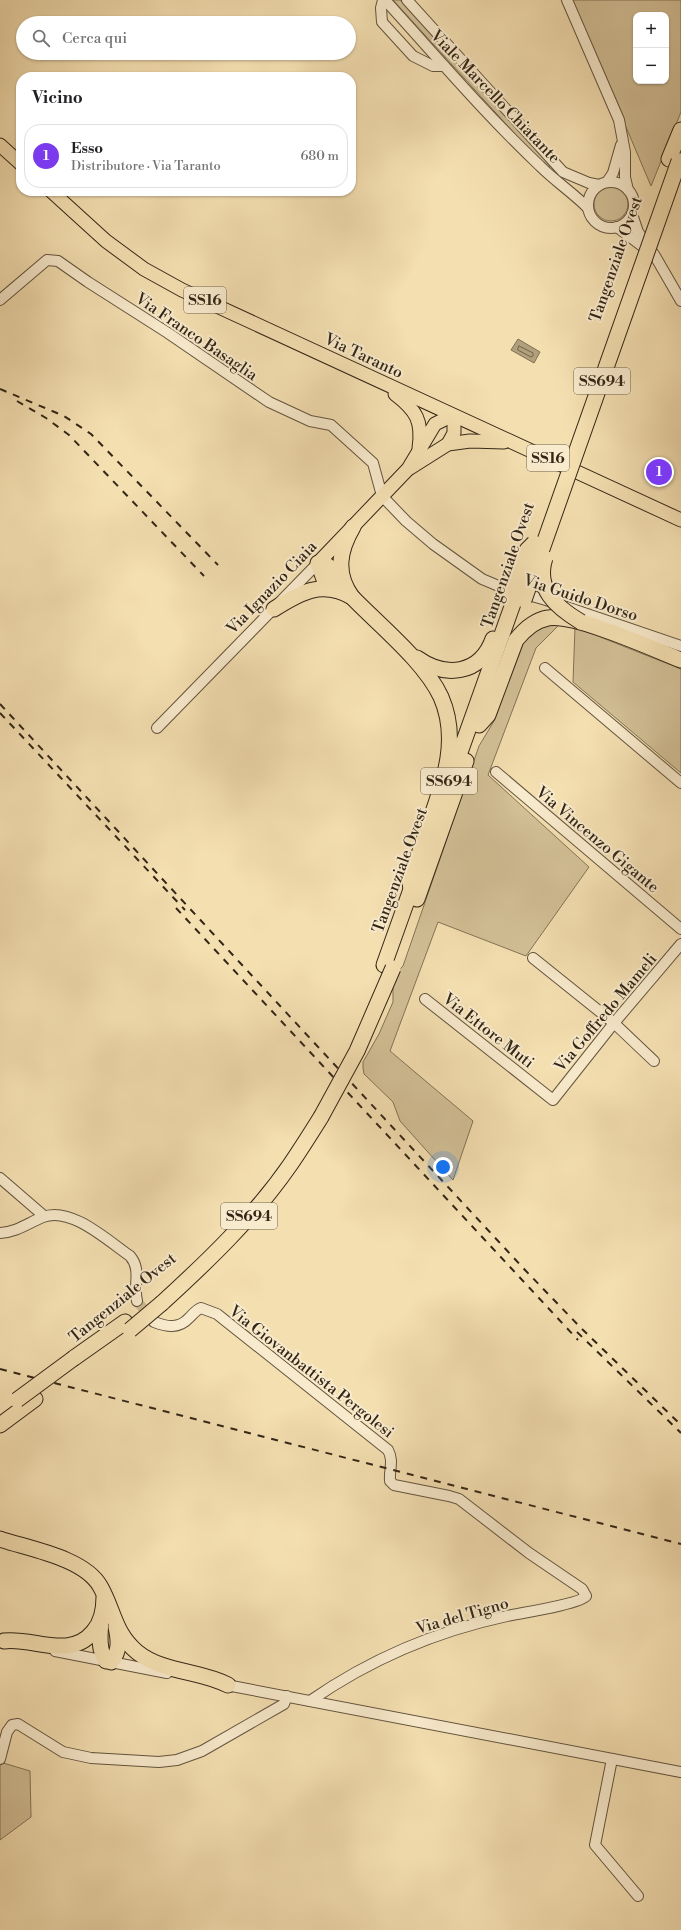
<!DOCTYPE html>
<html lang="it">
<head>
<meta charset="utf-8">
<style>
	body { margin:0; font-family:"Libre Bodoni",serif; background:#f6f6f6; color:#202124 }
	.controls { position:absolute; right:12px; top:12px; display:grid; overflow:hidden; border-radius:8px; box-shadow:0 1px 3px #0004 }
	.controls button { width:36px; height:36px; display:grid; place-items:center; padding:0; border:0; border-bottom:1px solid #e0e0e0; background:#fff; color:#202124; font:20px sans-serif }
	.you { position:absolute; left:443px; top:1167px; width:14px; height:14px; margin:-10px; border:3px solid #fff; border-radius:50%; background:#1a73e8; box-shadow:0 0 0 6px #1a73e833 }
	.badge { display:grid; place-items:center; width:26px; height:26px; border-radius:50%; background:#7c3aed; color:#fff; font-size:13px; font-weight:700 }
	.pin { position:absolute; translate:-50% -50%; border:2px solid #fff; box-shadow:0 1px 4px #0006 }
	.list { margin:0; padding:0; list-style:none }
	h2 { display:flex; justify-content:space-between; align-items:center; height:52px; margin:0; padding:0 16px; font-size:17px }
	h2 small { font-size:13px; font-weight:400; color:#757577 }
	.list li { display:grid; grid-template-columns:26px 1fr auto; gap:12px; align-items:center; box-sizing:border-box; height:64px; margin:0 8px 8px; padding:0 8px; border:1px solid #e0e0e0; border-radius:16px }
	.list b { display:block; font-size:15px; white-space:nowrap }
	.list p { margin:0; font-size:13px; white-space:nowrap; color:#757577 }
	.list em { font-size:13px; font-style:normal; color:#757577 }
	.icon { flex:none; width:22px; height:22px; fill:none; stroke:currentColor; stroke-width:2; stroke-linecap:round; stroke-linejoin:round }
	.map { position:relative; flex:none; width:681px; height:1930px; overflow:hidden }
	.search { position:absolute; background:#fff; box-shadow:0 1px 3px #0004; left:16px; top:16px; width:340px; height:44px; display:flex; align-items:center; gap:10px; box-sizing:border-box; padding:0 14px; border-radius:22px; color:#757577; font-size:15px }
	.panel { position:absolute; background:#fff; box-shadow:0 1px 3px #0004; left:16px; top:72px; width:340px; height:124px; border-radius:16px }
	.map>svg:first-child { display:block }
</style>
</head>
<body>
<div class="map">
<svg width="681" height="1930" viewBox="0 0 681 1930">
	<rect width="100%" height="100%" fill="#f4dfb1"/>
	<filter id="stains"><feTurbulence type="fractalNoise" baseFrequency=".005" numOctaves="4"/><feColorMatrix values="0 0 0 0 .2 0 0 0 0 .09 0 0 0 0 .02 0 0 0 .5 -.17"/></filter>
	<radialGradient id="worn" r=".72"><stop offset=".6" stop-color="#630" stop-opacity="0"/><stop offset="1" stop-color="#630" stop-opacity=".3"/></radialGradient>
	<!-- green -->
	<g fill="#d3c097" stroke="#837357" fill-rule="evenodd">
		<path d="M393 0H400L550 164V167L546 168Z"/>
		<path d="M572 0H681V112L651 186ZM636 15H666V81H636Z"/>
		<circle cx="611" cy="204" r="17"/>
		<path d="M561 623 536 648 488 775 589 867 526 956 438 922 390 1051 473 1121 453 1180 400 1121 393 1102 364 1074 363 1068V1062L379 1034 393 1002V984L400 969 403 966 479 746 494 721 519 648 527 635 535 628Z"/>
		<path d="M575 627 681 669V773L573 682Z"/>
		<path d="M0 1762 30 1771 31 1817 0 1840Z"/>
	</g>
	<!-- water -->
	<path fill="#b2a07d" stroke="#7f6f54" d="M518 339 540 352 534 363 511 350Z"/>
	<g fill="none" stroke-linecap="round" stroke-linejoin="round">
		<!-- shore -->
		<path stroke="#72634a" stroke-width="1" d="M519 346 533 353V356L531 357 518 350Z"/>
		<!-- minor-tunnel -->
		<path stroke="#cdba92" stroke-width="10" stroke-dasharray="10 5" stroke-linecap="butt" d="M137 1301 152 1319"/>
		<!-- minor casing -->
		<g stroke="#63543e" stroke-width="12">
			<g id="minor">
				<path d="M383 0 381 8 382 22 413 56 433 66H444"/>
				<path d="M385 0C436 56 485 114 540 166 555 181 573 193 588 208"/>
				<path d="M407 0 563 172 589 183 599 185"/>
				<path d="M567 0 619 120 625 152V177L628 190"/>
				<path d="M607 182 613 173 621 145"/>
				<circle cx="611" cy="205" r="23"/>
				<path d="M632 214 638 232 655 256 681 301"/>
				<path d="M617 227 646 249"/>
				<path d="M0 300 47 260 58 261 88 282 168 333 269 402 310 421 331 425 373 463 382 496 406 521 433 544 482 579 501 587 546 600 681 646"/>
				<path d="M545 668 681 783"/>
				<path d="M157 728 318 563"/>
				<path d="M496 772 681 929"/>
				<path d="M533 958 614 1023 654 1061"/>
				<path d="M425 999 553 1100 614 1023 681 944"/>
				<path d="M0 1178 44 1216"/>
				<path d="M0 1233C17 1232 28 1223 43 1217 71 1206 108 1241 130 1256 142 1270 133 1285 137 1301"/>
				<path d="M154 1322C167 1327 179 1329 189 1318 194 1313 196 1310 201 1308L217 1314 388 1450C394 1461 389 1469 390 1481L394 1485 449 1496 459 1499 529 1553 582 1589 586 1596C580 1604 521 1613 507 1616 437 1631 369 1660 310 1701"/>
				<path d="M55 1651 167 1673"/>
				<path d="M221 1684 681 1772"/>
				<path d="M0 1759 7 1732 12 1725 18 1724 63 1752 91 1758 159 1762 177 1760 202 1751 284 1704 287 1696"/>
				<path d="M612 1759 595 1845 638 1896"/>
			</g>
		</g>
		<!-- major casing -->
		<g stroke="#332617" stroke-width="15">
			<g id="major">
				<path d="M0 145 21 164"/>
				<path d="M51 191 106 241 144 269 182 290 681 520"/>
				<path d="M395 394C416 410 423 421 419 448"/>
				<path d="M448 444 454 433V416"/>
				<path d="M410 468 448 444 470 441 504 442"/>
				<path d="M318 563 408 469 435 424 447 418 454 416"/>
			</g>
		</g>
		<!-- highway casing -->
		<g stroke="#332617" stroke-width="17">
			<g id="highway">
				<path d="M669 159 681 130"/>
				<path d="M353 527C339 551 335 573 352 597 379 625 425 662 441 697 459 738 445 778 431 818 424 839 417 860 410 882L411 890"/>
				<path d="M336 590 324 579 318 563 328 566 343 581"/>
				<path d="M274 609C301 592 322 580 352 597"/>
				<path d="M417 658C445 678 480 675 493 639"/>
				<path d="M479 725 488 715 516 640C524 630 535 620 548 618 574 613 653 649 681 660"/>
				<path d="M453 772 515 598"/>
				<path d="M417 899 466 761"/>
				<path d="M384 965 414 881"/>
				<path d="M162 1303C208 1261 254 1217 290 1165 301 1149 311 1133 321 1117"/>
				<path d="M74 1358 125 1322"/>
				<path d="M0 1425 35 1399"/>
				<path d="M0 1539C30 1549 84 1558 100 1586 114 1610 114 1633 137 1652 163 1673 199 1670 228 1685"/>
				<path d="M101 1621C100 1634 98 1649 106 1661"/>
				<path d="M4 1641C33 1637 70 1660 93 1632 102 1622 104 1610 104 1597"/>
				<path d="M111 1662C120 1651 119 1641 116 1627"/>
			</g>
		</g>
		<!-- minor -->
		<use href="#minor" stroke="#f8eacc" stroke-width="10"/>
		<!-- major -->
		<use href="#major" stroke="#f4dfb1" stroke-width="13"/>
		<!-- highway -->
		<use href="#highway" stroke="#f4dfb1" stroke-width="15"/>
		<!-- rail -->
		<g stroke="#332617" stroke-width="2" stroke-dasharray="7 7" stroke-linecap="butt">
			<path d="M0 389 64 416 91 434 218 565"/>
			<path d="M17 401 46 418 69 435 204 576"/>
			<path d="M0 704 525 1270 581 1328 681 1425"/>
			<path d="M0 713 185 910"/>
			<path d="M176 908 578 1340"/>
			<path d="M577 1332 681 1433"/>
			<path d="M0 1369 681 1544"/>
		</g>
		<!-- highway-bridge casing -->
		<g stroke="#332617" stroke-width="17" stroke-linecap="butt">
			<g id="highway-bridge">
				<path d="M545 558C535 589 556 607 581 622"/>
				<path d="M510 596 527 550 534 543"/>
				<path d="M524 600 679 161"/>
				<path d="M321 1117 357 1051 393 968"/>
				<path d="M130 1330 162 1303"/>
				<path d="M17 1400 74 1358"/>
			</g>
		</g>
		<!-- highway-bridge -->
		<use href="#highway-bridge" stroke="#f4dfb1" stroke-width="15"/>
	</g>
	<g text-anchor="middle" stroke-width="4" stroke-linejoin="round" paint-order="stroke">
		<!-- shield labels -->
		<g fill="#f8eacc" stroke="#6e614d" stroke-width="1">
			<rect x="184" y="287" width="42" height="26" rx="3"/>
			<rect x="574" y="368" width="56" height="26" rx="3"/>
			<rect x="527" y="445" width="42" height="26" rx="3"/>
			<rect x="421" y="768" width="56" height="26" rx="3"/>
			<rect x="221" y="1203" width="56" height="26" rx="3"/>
		</g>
		<g font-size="15" font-weight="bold" fill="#332617">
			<text x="205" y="305">SS16</text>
			<text x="602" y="386">SS694</text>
			<text x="548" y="463">SS16</text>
			<text x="449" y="786">SS694</text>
			<text x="249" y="1221">SS694</text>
		</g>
		<!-- street labels -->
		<g font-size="16" fill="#332617" stroke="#f8eacc">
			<text transform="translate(496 96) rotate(46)" y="6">Viale Marcello Chiatante</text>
			<text transform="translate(615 259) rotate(-71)" y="6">Tangenziale Ovest</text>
			<text transform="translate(197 336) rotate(34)" y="6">Via Franco Basaglia</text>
			<text transform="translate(364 355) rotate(25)" y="6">Via Taranto</text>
			<text transform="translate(507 565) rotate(-71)" y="6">Tangenziale Ovest</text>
			<text transform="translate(271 587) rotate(-46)" y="6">Via Ignazio Ciaia</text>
			<text transform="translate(581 597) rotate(18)" y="6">Via Guido Dorso</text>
			<text transform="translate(598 839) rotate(40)" y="6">Via Vincenzo Gigante</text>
			<text transform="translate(399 870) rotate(-70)" y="6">Tangenziale Ovest</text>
			<text transform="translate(605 1012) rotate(-50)" y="6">Via Goffredo Mameli</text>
			<text transform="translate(489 1030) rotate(38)" y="6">Via Ettore Muti</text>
			<text transform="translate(122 1297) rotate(-39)" y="6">Tangenziale Ovest</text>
			<text transform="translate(312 1371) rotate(38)" y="6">Via Giovanbattista Pergolesi</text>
			<text transform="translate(462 1615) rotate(-16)" y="6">Via del Tigno</text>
		</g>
	</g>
	<rect width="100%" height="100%" filter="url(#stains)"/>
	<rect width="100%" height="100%" fill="url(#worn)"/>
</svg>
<div class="controls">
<button>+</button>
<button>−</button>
</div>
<div class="you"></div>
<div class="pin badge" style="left:659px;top:472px">1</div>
<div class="search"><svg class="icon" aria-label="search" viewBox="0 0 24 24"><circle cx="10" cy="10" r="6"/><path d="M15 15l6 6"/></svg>Cerca qui</div>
<section class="panel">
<h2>Vicino<small></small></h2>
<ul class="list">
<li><span class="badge">1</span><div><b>Esso</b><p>Distributore · Via Taranto</p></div><em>680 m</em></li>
</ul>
</section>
</div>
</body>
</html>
